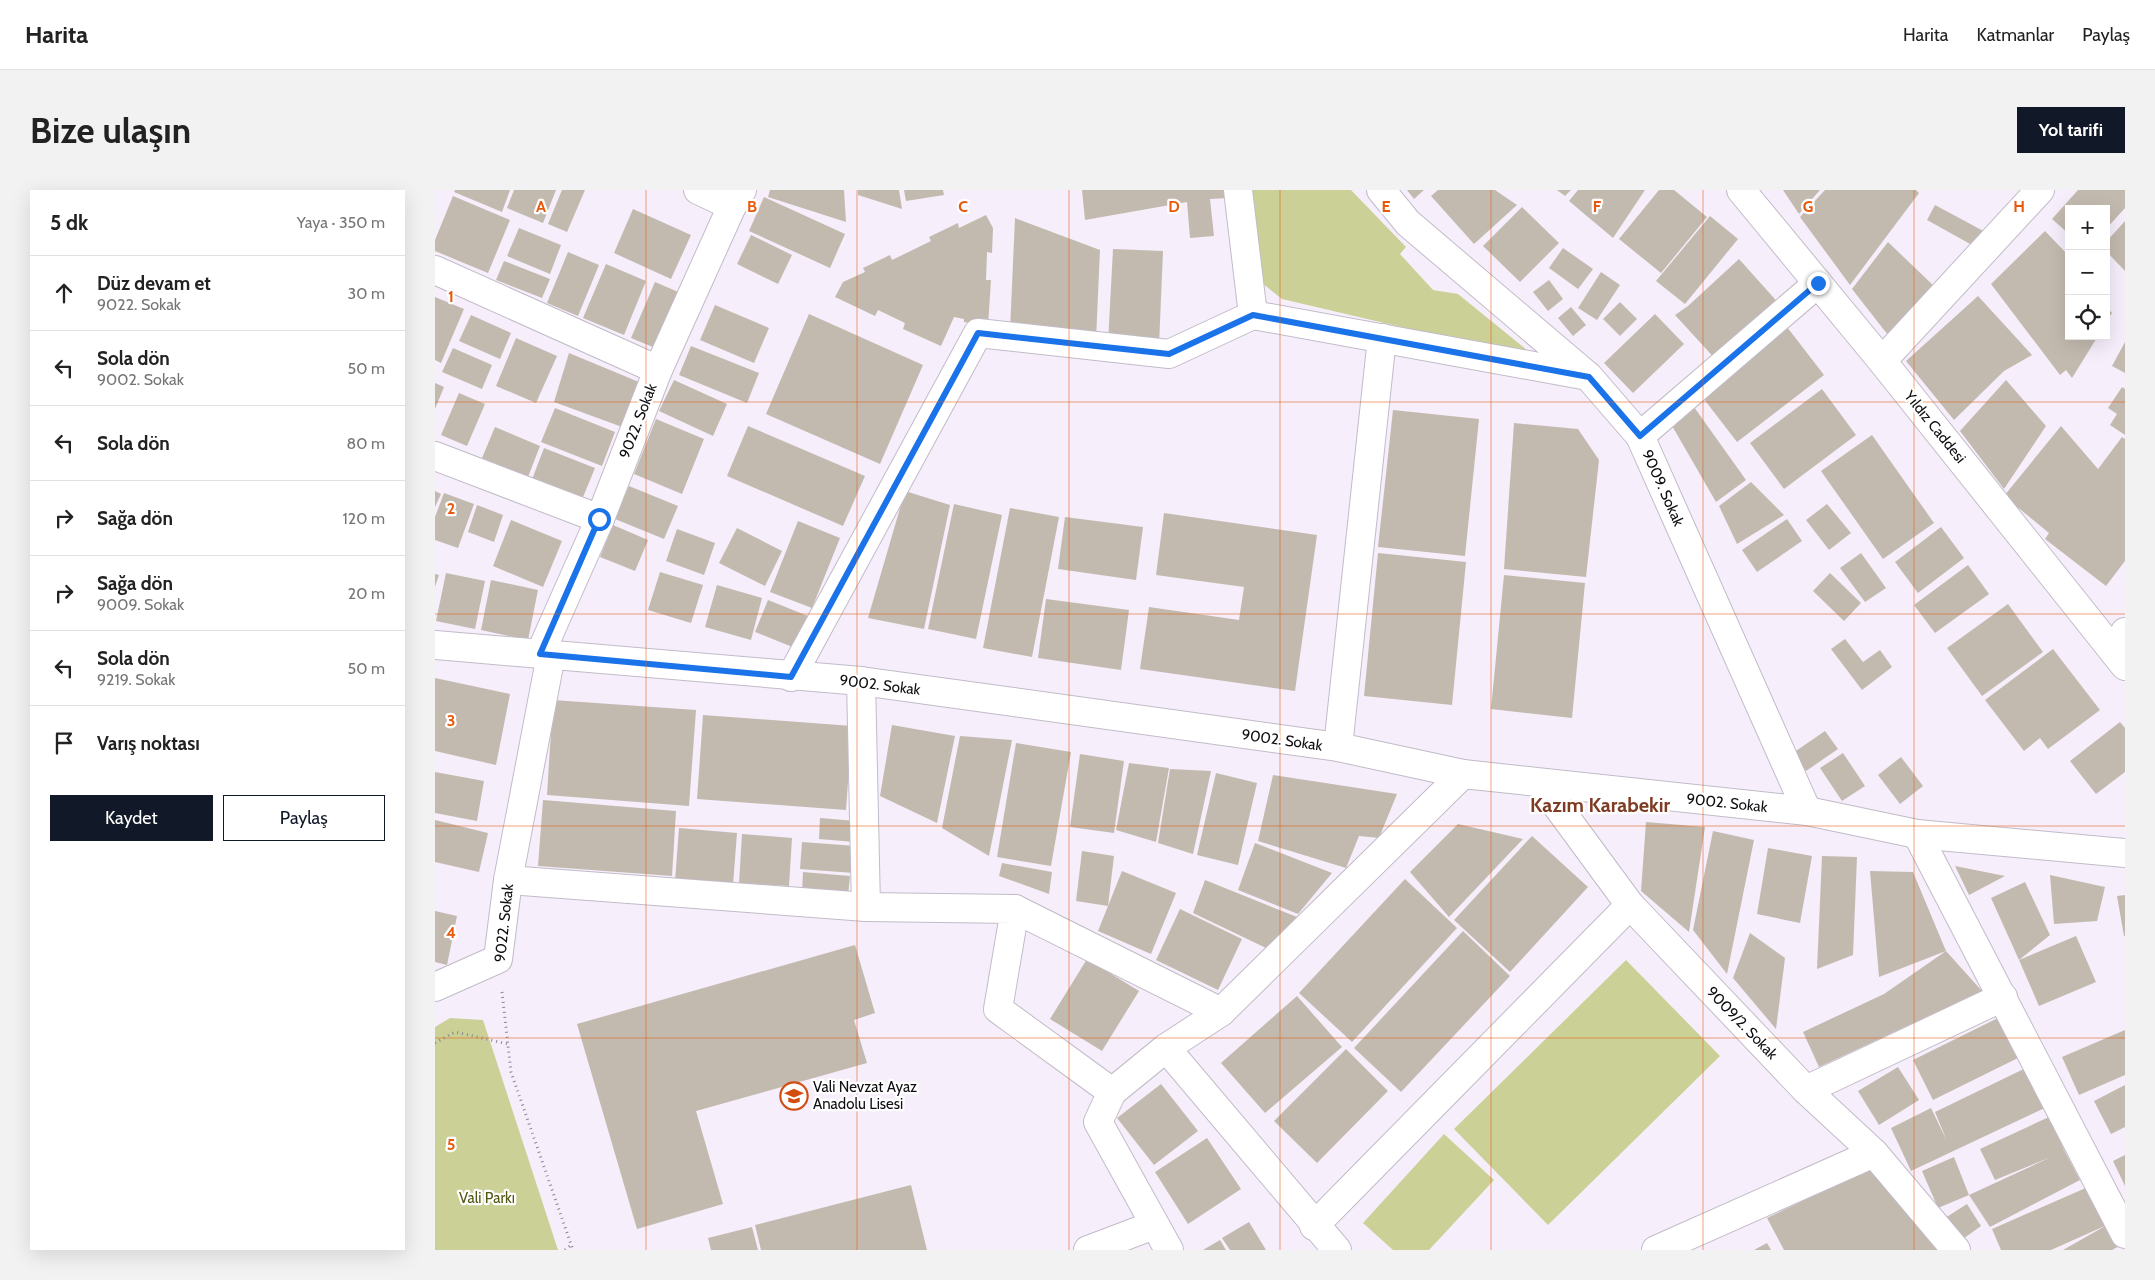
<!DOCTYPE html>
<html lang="tr">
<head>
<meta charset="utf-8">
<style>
	body { margin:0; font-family:Cabin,sans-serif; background:#f2f2f2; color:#222 }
	.controls { position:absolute; right:15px; top:15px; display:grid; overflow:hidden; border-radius:0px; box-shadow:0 5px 20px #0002 }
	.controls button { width:45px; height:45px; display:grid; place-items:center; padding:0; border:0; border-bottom:1px solid #e0e0e0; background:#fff; color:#222; font:25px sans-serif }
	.stop { position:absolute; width:15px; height:15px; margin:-11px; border:4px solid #1a73e8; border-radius:50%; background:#fff }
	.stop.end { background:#1a73e8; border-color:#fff; box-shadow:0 1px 5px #0008 }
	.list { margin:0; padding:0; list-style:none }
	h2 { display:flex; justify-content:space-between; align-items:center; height:65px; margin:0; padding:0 20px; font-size:21px }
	h2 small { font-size:16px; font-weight:400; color:#767676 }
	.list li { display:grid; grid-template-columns:32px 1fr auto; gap:15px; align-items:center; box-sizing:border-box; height:75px; padding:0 20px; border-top:1px solid #e0e0e0 }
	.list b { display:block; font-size:19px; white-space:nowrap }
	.list p { margin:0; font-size:16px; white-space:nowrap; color:#767676 }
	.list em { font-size:16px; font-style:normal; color:#767676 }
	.actions { display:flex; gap:10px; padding:15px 20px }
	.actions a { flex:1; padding:11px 0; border:1px solid #111827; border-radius:0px; text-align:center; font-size:18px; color:#111827 }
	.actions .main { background:#111827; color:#fff }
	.icon { flex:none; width:28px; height:28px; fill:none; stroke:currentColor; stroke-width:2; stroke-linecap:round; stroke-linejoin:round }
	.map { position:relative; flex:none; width:1690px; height:1060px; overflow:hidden; border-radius:0px }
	header { display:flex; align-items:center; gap:30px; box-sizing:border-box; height:70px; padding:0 25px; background:#fff; border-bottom:1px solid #e0e0e0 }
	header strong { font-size:24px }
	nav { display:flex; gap:28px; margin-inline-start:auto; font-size:18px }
	.intro { display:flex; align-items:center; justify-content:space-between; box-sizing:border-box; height:120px; padding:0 30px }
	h1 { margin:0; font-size:35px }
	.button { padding:12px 22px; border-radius:0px; background:#111827; color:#fff; font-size:18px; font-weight:700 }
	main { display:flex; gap:30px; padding:0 30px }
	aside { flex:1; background:#fff; border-radius:0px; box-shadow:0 5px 20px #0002 }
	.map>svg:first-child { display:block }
</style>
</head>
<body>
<header>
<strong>Harita</strong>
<nav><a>Harita</a><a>Katmanlar</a><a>Paylaş</a></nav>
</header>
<div class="intro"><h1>Bize ulaşın</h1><a class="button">Yol tarifi</a></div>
<main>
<aside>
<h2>5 dk<small>Yaya · 350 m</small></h2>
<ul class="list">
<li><svg class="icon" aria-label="ahead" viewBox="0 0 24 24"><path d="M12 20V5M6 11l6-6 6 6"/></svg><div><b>Düz devam et</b><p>9022. Sokak</p></div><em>30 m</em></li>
<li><svg class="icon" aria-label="left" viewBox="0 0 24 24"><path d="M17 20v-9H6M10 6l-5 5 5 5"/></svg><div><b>Sola dön</b><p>9002. Sokak</p></div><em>50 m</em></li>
<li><svg class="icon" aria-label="left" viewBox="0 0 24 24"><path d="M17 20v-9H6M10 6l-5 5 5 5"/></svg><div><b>Sola dön</b></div><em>80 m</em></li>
<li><svg class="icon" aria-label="right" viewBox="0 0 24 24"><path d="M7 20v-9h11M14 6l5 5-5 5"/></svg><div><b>Sağa dön</b></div><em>120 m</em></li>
<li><svg class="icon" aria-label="right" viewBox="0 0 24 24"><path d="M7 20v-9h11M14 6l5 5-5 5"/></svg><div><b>Sağa dön</b><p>9009. Sokak</p></div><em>20 m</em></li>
<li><svg class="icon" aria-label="left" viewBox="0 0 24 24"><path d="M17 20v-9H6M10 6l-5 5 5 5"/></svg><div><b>Sola dön</b><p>9219. Sokak</p></div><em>50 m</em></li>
<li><svg class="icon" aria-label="arrive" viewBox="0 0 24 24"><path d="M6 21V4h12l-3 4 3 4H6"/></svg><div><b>Varış noktası</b></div></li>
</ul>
<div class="actions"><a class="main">Kaydet</a><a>Paylaş</a></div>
</aside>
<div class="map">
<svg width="1690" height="1060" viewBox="0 0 1690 1060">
	<rect width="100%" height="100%" fill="#f6eefb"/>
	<!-- green -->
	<g fill="#cbd196">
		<path d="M812 0H916L971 57 965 64 998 100 1023 104 1103 169 847 109 822 89Z"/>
		<path d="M1191 770 1285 866 1113 1035 1019 939Z"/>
		<path d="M15 828 48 830 123 1060H0V837Z"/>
		<path d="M1009 944 1059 990 994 1060H958L928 1033Z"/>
	</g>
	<!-- building -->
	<g fill="#c3baaf">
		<path d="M20 0H75L67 22 19 2Z"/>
		<path d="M79 0H121L108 33 72 18Z"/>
		<path d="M127 0H150L132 42 113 34Z"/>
		<path d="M335 0H409L411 32 333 7Z"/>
		<path d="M423 0H464L467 19 423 5Z"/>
		<path d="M469 0H508L509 5 471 11Z"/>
		<path d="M647 0H793L794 8 775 9 779 46 755 48 752 12 650 30Z"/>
		<path d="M972 0H989L979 9Z"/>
		<path d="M1003 0H1060L1082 15 1039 54 996 6Z"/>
		<path d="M1122 0H1136L1130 6Z"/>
		<path d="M1143 0H1210L1178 48 1134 11Z"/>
		<path d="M1224 0H1239L1272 27 1226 83 1184 49Z"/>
		<path d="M1348 0H1385L1364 24Z"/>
		<path d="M1390 0H1481L1484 3 1415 95 1365 27Z"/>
		<path d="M1643 0H1690V18L1671 39V19H1634V44L1617 29Z"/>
		<path d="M18 6 75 30 53 83 0 61V50Z"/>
		<path d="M329 7 410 44 395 78 314 41Z"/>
		<path d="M1500 15 1554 44 1546 60 1492 30Z"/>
		<path d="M1087 17 1124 53 1085 92 1048 56Z"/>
		<path d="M198 19 256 45 236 89 179 63Z"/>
		<path d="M551 25 558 38 557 63 552 62 551 90H556L553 136 529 132V129L519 127 506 156 468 139 470 133 443 120 440 126 400 107 408 92 430 82 428 78 455 65 457 70 496 51 494 47 523 33 524 38Z"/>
		<path d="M1275 26 1303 49 1250 114 1221 91Z"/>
		<path d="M580 28 665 60 661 150 575 140Z"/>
		<path d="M1690 31V81L1671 61V52Z"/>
		<path d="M84 38 126 55 115 84 72 66Z"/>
		<path d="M1610 41 1634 66V146H1663L1637 188 1631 180 1625 185 1556 94Z"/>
		<path d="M316 45 357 65 343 94 302 74Z"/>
		<path d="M1453 52 1502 99 1453 145 1417 99Z"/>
		<path d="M1128 58 1158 79 1143 99 1114 78Z"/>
		<path d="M678 59 728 61 724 156 673 153Z"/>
		<path d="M133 62 164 75 143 126 112 113Z"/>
		<path d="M1304 69 1347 117 1284 173 1240 125 1253 116Z"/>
		<path d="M69 71 115 89 107 108 61 90Z"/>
		<path d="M171 74 211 91 189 145 148 128Z"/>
		<path d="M1166 82 1185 95 1162 130 1143 118Z"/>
		<path d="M1114 90 1128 109 1113 121 1098 102Z"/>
		<path d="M220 92 248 104 225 160 196 148Z"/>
		<path d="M1543 106 1597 165 1569 181 1519 230 1471 171Z"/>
		<path d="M0 107 29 119 6 173 0 170Z"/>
		<path d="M1185 112 1202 129 1185 146 1168 129Z"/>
		<path d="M280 115 334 138 319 173 265 150Z"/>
		<path d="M1671 116 1677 123 1671 132Z"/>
		<path d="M1136 117 1151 135 1138 146 1123 128Z"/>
		<path d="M374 124 488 175 445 274 331 224Z"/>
		<path d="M1220 124 1249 154 1198 203 1169 173Z"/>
		<path d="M36 125 76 143 65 169 24 151Z"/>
		<path d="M1352 137 1389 185 1302 252 1265 204Z"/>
		<path d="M81 148 122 166 101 213 61 196Z"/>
		<path d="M1690 152V183L1677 176Z"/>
		<path d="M256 156 324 183 312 213 244 185Z"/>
		<path d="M18 158 57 175 47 199 7 182Z"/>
		<path d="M134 163 216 197 198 241 119 212Z"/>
		<path d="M239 190 292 214 278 246 224 221Z"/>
		<path d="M1571 190 1611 236 1569 299 1525 241Z"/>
		<path d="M0 193 9 197 0 219Z"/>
		<path d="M1687 197 1690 199V245L1675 235 1682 224 1673 218Z"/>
		<path d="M1387 199 1421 245 1349 299 1315 253Z"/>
		<path d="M24 203 50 214 32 256 6 245Z"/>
		<path d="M1259 217 1311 290 1281 312 1236 234Z"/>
		<path d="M120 218 180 242 167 276 106 252Z"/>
		<path d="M958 220 1044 229 1030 366 943 357Z"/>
		<path d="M221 229 269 249 247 304 199 284Z"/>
		<path d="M1079 233 1143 239 1164 270 1151 387 1069 379Z"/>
		<path d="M313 236 430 286 408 336 292 286Z"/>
		<path d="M1626 236 1663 279 1687 247 1690 249V371L1671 396 1610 349 1614 343 1569 306Z"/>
		<path d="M60 237 105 256 93 287 47 268Z"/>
		<path d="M1437 245 1499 333 1448 369 1386 281Z"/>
		<path d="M109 258 160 278 146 312 96 292Z"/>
		<path d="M1316 292 1349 325 1302 354 1284 316Z"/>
		<path d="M194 296 243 316 229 349 180 329Z"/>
		<path d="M0 301 6 304 0 317Z"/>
		<path d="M470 301 515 315 489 439 433 428Z"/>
		<path d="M9 303 39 314 23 358 0 350V327Z"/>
		<path d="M519 314 567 325 541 449 493 439Z"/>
		<path d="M1392 314 1416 343 1394 360 1371 330Z"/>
		<path d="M42 315 68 325 59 352 33 342Z"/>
		<path d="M575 318 624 327 597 467 548 458Z"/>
		<path d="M729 323 882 345 860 501 705 479 714 417 804 430 809 397 721 385Z"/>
		<path d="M630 327 708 337 701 390 623 379Z"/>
		<path d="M1352 329 1367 351 1322 382 1307 360Z"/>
		<path d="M76 330 127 351 108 397 58 376Z"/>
		<path d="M363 331 405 348 377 418 335 402Z"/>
		<path d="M178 335 213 350 200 381 165 367Z"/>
		<path d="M1506 337 1529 368 1483 403 1460 372Z"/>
		<path d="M302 338 347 361 330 396 284 373Z"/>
		<path d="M242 339 280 353 269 385 231 371Z"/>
		<path d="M943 363 1031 372 1017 515 929 506Z"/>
		<path d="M1426 363 1451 398 1430 412 1405 378Z"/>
		<path d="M1533 375 1554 404 1500 443 1479 415Z"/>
		<path d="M225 382 268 395 256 433 213 420Z"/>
		<path d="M11 383 50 391 40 439 1 431Z"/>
		<path d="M1395 383 1426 413 1409 431 1378 401Z"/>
		<path d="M0 384 4 385 0 397Z"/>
		<path d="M1069 385 1150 393 1137 528 1056 519Z"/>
		<path d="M56 390 103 400 93 450 46 440Z"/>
		<path d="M282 395 327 408 316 450 270 437Z"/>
		<path d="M611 409 694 420 686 480 603 468Z"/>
		<path d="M333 410 378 428 365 460 320 442Z"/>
		<path d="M1573 414 1608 462 1547 506 1512 458Z"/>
		<path d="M1410 449 1428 472 1445 460 1457 477 1427 500 1396 459Z"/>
		<path d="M1618 459 1665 520 1613 559 1605 548 1589 561 1550 510Z"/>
		<path d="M0 488 75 504 61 575 0 561Z"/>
		<path d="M118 510 261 520 254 616 112 605Z"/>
		<path d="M268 525 417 536 411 620 262 609Z"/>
		<path d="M1685 532 1690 538V582L1661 604 1635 571Z"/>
		<path d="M457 535 520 546 502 633 445 606Z"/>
		<path d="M1390 541 1403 559 1371 581 1358 563Z"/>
		<path d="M525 546 577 550 554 666 507 638Z"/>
		<path d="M581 553 636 562 616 676 562 667Z"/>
		<path d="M1408 563 1430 596 1407 611 1385 578Z"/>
		<path d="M645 564 689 571 679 643 635 637Z"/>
		<path d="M1466 567 1488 596 1465 614 1443 585Z"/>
		<path d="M694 573 734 578 721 652 681 640Z"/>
		<path d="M735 579 776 581 758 664 723 653Z"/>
		<path d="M0 582 49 591 42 631 0 623Z"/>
		<path d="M781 583 822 593 803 675 762 665Z"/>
		<path d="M838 585 962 604 944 648 924 646 911 678 823 651Z"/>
		<path d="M108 610 241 621 237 686 103 676Z"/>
		<path d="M385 628 421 631 420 652 384 649Z"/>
		<path d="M0 630 53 643 44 682 0 672Z"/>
		<path d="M1211 632 1270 637 1254 742 1206 701Z"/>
		<path d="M1023 634 1088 649 1014 727 975 682Z"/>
		<path d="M244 638 302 643 298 695 240 691Z"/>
		<path d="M1278 641 1319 650 1292 784 1258 740Z"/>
		<path d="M307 644 357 648 354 696 304 693Z"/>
		<path d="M1097 646 1153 697 1075 782 1019 730Z"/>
		<path d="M367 652 421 656 419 683 365 679Z"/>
		<path d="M820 653 897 683 863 724 803 700Z"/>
		<path d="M1333 658 1377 666 1365 733 1322 724Z"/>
		<path d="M647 661 679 666 673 716 641 711Z"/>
		<path d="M1387 666 1422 667 1418 765 1382 779Z"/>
		<path d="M567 673 617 682 614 704 564 686Z"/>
		<path d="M1520 676 1570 686 1534 705Z"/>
		<path d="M687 681 741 703 716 764 663 741Z"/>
		<path d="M1435 681 1478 682 1511 761 1444 787Z"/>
		<path d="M368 682 415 686 413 706 367 703Z"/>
		<path d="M1615 685 1670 697 1662 731 1619 734Z"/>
		<path d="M970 689 1022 738 917 852 864 803Z"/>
		<path d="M770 690 862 727 831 758 758 723Z"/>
		<path d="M1590 692 1615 745 1584 770 1556 708Z"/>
		<path d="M1690 705V746H1689L1682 706Z"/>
		<path d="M745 719 807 749 783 800 721 770Z"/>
		<path d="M0 721 22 726 12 775 0 772Z"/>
		<path d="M1028 741 1075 786 966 902 919 858Z"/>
		<path d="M1315 743 1350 768 1341 839 1298 788Z"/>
		<path d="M1641 746 1661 792 1604 816 1584 770Z"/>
		<path d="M420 755 440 823 419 830 432 873 261 921 288 1014 202 1039 142 834Z"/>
		<path d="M1511 761 1547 801 1384 877 1368 842 1449 804Z"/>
		<path d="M652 769 704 801 667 861 615 829Z"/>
		<path d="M862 806 907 857 830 923 786 873Z"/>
		<path d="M1569 825 1589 865 1498 910 1478 870Z"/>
		<path d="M1690 840V885L1644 905 1627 867Z"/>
		<path d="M911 859 953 901 882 973 839 931Z"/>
		<path d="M1599 874 1618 914 1476 981 1456 938 1496 918 1512 951 1500 922Z"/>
		<path d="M1463 877 1484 910 1444 935 1423 901Z"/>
		<path d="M726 894 763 941 719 975 682 928Z"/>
		<path d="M1690 895V937L1676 944 1659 911Z"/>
		<path d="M1616 926 1629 960 1645 990 1555 1037 1534 1005 1616 967 1560 990 1545 959Z"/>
		<path d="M772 948 806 999 753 1034 720 982Z"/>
		<path d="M1690 965V996L1678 971Z"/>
		<path d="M1519 967 1534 1005 1503 1018 1487 981Z"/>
		<path d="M1446 973 1504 1060H1349L1332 1028Z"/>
		<path d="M1662 993 1686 1055 1677 1060H1628L1672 1035 1616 1060H1566L1557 1039Z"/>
		<path d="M476 995 492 1060H326L320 1035Z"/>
		<path d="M1532 1014 1546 1036 1525 1051 1510 1028Z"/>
		<path d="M814 1032 831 1060H795L787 1048Z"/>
		<path d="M317 1037 323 1060H276L273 1048Z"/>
		<path d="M785 1050 791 1060H768Z"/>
		<path d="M1332 1053 1336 1060H1319Z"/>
	</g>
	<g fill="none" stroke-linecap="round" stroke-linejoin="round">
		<!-- minor casing -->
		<g stroke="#c2bbc8" stroke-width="30">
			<g id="minor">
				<path d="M263 0 297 16"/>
				<path d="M946 0 973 33 1154 187 1205 246 1372 621"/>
				<path d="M0 80 223 180"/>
				<path d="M818 125 1153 186"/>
				<path d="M1447 171 1605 0"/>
				<path d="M1205 246 1383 93"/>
				<path d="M0 266 165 329"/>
				<path d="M1680 463 1690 442"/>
				<path d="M105 464 165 329 223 180 297 16 307 0"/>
				<path d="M356 487 543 143 734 164 818 125 803 0"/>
				<path d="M426 491 431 717 580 719 563 819 677 902 663 932 734 1060"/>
				<path d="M903 557 947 148"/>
				<path d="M1106 594 1195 715 1371 900 1439 963 1521 1060"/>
				<path d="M1482 644 1690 1044"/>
				<path d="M73 690 431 717"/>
				<path d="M580 719 786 822"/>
				<path d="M0 797 63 769 73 690 116 465"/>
				<path d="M731 858 902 1060"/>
				<path d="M1371 900 1568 807"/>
				<path d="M677 902 731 858 786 822 1028 584"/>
				<path d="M879 1036 1195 715"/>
				<path d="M653 1060 719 1035"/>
				<path d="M1221 1060 1439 963"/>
			</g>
		</g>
		<!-- tertiary casing -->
		<g stroke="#c2bbc8" stroke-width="30">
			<path id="tertiary" d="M0 455 426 491 903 557 1028 584 1372 621 1482 644 1690 663"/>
		</g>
		<!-- secondary casing -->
		<g stroke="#c2bbc8" stroke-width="30">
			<path id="secondary" d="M1306 0 1447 171 1690 476"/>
		</g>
		<!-- path -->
		<g stroke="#8e8891" stroke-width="3" stroke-dasharray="1 4" stroke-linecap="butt">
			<path d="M67 802 76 882 138 1060"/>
			<path d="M0 853 20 842 73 854"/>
			<path d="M130 1060 136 1055"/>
		</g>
		<!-- minor -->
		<use href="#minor" stroke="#fff" stroke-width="28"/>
		<!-- tertiary -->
		<use href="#tertiary" stroke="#fff" stroke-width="28"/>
		<!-- secondary -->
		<use href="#secondary" stroke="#fff" stroke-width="28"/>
	</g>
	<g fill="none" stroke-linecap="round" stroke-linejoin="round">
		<!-- route -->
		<path stroke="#1a73e8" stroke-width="6" d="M164 329 105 464 356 487 543 143 734 164 818 125 1154 187 1205 246 1383 93"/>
	</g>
	<!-- grid -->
	<path fill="none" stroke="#e8590c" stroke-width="1" stroke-opacity="0.55" d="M211 0V1060M422 0V1060M634 0V1060M845 0V1060M1056 0V1060M1268 0V1060M1479 0V1060M0 212H1690M0 424H1690M0 636H1690M0 848H1690"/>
	<!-- icons -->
	<defs>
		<g id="school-ring" transform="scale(1.4375)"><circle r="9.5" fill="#fff" stroke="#d34d11" stroke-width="1.5"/><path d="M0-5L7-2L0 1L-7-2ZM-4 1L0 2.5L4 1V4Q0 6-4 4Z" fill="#d34d11"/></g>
	</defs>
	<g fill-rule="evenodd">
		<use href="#school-ring" x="359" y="906"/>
	</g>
	<g text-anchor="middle" stroke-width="4.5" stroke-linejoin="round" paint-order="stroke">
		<!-- street labels -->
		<g font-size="15" fill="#0f0d11" stroke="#fff">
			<text transform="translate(203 231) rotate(-69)" y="5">9022. Sokak</text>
			<text transform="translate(1500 237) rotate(51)" y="5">Yıldız Caddesi</text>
			<text transform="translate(1228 298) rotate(66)" y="5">9009. Sokak</text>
			<text transform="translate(445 495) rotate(7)" y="5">9002. Sokak</text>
			<text transform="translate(847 550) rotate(8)" y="5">9002. Sokak</text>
			<text transform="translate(1292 613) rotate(6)" y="5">9002. Sokak</text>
			<text transform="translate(69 733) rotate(-84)" y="5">9022. Sokak</text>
			<text transform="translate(1307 833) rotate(46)" y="5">9009/2. Sokak</text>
		</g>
		<!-- poi labels -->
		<g font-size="15" fill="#0f0d11" stroke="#fff" text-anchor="start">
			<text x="378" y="902">Vali Nevzat Ayaz<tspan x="378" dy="17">Anadolu Lisesi</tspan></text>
		</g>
		<!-- park labels -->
		<g font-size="15" fill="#535711" stroke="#fff">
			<text x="52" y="1013">Vali Parkı</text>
		</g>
		<!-- district labels -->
		<g font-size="20" font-weight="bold" fill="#7f3c24" stroke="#fff">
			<text x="1165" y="622">Kazım Karabekir</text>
		</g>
	</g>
	<g font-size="16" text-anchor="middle" font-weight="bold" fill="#e8590c" stroke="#fff" stroke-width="4.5" stroke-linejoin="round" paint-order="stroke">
		<text x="106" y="22">A</text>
		<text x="317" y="22">B</text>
		<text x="528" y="22">C</text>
		<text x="739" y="22">D</text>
		<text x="951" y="22">E</text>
		<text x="1162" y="22">F</text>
		<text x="1373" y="22">G</text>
		<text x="1584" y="22">H</text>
		<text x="16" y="112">1</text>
		<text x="16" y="324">2</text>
		<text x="16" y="536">3</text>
		<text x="16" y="748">4</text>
		<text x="16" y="960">5</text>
	</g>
</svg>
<div class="controls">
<button>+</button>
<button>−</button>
<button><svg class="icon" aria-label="locate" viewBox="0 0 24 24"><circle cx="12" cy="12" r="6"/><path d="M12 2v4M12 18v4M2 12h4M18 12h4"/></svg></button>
</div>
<div class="stop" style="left:164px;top:329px"></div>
<div class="stop end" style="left:1383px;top:93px"></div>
</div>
</main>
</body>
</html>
